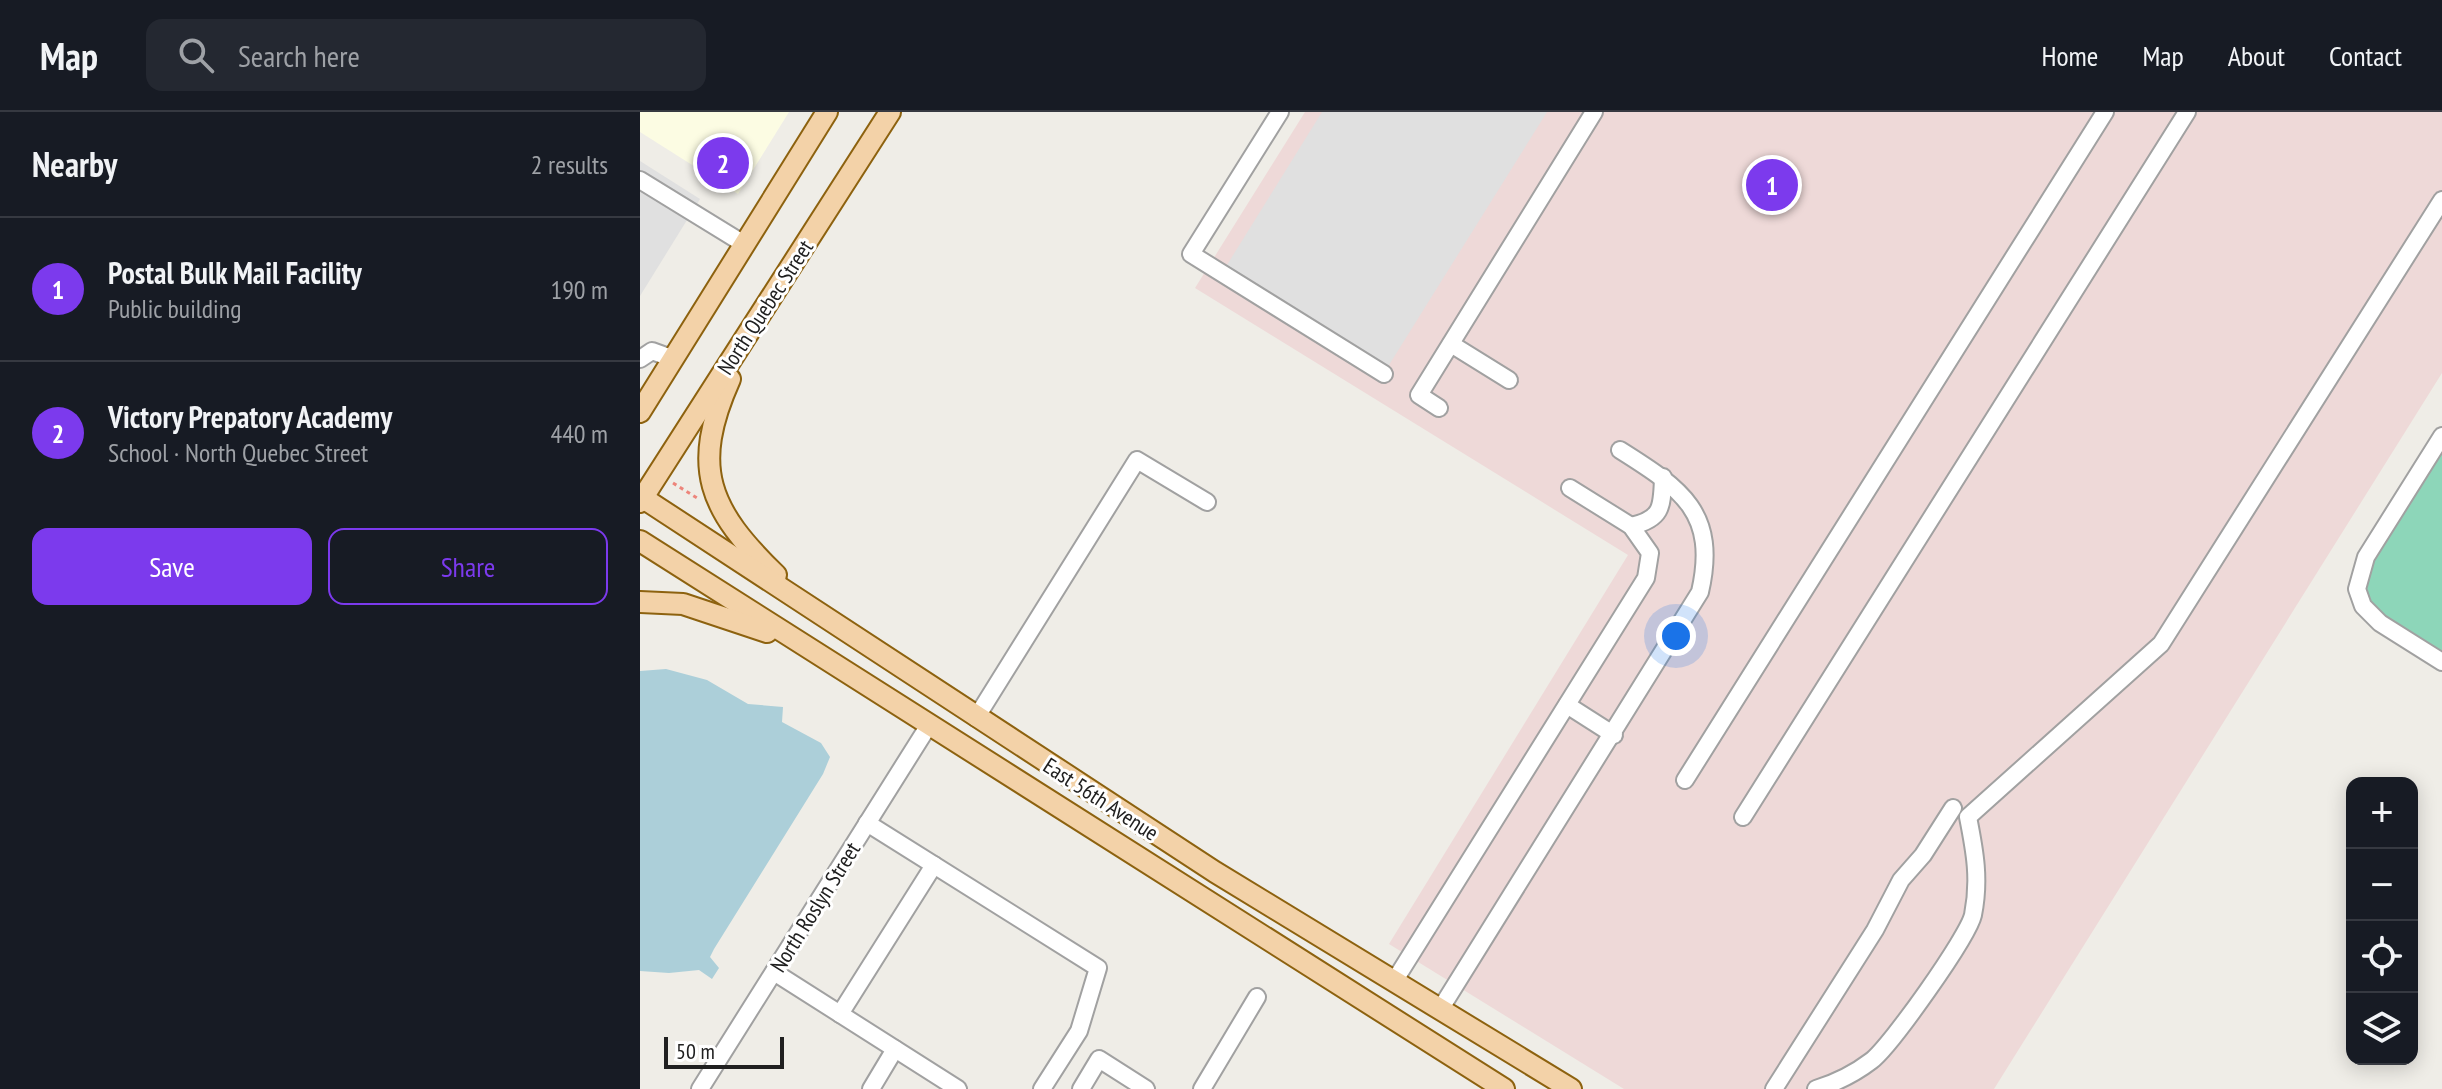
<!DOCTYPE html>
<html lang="en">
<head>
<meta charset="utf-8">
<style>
	body { margin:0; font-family:"PT Sans Narrow",sans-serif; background:#242831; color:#f1f3f6 }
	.controls { position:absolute; right:24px; bottom:24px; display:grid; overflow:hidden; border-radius:16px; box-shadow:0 4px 20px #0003 }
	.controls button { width:72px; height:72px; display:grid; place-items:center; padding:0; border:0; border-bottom:2px solid #363941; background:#171b24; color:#f1f3f6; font:40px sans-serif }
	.scale { position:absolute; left:24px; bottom:20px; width:120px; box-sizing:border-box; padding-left:8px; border:4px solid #202020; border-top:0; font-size:22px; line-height:28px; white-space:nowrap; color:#202020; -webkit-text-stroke:6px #fff; paint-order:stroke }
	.you { position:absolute; left:1036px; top:524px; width:28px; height:28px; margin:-20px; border:6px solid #fff; border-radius:50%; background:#1a73e8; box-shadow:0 0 0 12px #1a73e833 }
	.badge { display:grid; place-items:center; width:52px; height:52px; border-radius:50%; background:#7c3aed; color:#fff; font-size:26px; font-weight:700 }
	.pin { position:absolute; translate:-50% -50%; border:4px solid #fff; box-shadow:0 2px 8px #0006 }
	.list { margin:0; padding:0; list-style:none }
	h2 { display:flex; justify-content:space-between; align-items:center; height:104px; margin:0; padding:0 32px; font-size:34px }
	h2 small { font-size:26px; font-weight:400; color:#9ea1a6 }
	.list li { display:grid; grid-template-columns:52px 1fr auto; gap:24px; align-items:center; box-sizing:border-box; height:144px; padding:0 32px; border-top:2px solid #363941 }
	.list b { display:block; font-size:30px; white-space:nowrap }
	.list p { margin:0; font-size:26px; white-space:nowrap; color:#9ea1a6 }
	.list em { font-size:26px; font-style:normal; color:#9ea1a6 }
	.actions { display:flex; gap:16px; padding:24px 32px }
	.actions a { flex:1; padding:18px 0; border:2px solid #7c3aed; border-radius:16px; text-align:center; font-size:28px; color:#7c3aed }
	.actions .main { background:#7c3aed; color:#fff }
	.icon { flex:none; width:44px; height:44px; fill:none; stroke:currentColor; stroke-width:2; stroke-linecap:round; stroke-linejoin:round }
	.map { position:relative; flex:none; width:1802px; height:977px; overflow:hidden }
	header { display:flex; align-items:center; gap:48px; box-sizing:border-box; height:112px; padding:0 40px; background:#171b24; border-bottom:2px solid #363941 }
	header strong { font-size:38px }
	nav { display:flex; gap:44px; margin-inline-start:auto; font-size:28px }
	.search { width:560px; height:72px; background:#242831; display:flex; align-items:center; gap:20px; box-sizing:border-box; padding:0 28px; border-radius:16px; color:#9ea1a6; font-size:30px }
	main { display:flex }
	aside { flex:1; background:#171b24 }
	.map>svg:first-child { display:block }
</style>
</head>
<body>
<header>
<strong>Map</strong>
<div class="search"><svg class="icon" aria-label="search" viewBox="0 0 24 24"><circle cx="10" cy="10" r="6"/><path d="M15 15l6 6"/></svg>Search here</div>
<nav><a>Home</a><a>Map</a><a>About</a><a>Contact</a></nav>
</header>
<main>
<aside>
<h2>Nearby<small>2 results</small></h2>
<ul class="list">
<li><span class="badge">1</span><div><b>Postal Bulk Mail Facility</b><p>Public building</p></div><em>190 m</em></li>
<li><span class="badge">2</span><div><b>Victory Prepatory Academy</b><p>School · North Quebec Street</p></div><em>440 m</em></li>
</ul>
<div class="actions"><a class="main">Save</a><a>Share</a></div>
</aside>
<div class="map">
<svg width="1802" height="977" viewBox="0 0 1802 977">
	<rect width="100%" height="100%" fill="#efede7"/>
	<!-- commercial -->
	<path fill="#eed9d8" d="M665 0H1802V261L1354 977H984L749 832 988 443 555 176Z"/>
	<!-- education -->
	<path fill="#fcfce3" d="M0 0H149L98 82 0 20Z"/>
	<!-- pitch -->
	<path fill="#8dd6b9" d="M1802 324V550L1723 494 1719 460Z"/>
	<!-- parking -->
	<g fill="#e0e0e0">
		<path d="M682 0H907L739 269 577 169Z"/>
		<path d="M0 49 60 87 0 184Z"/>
	</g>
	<!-- water -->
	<path fill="#accfd9" d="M26 557 67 568 108 592 143 595 142 610 181 631 190 645 183 662 74 837 70 845 79 856 72 867 59 858 29 861 0 859V559Z"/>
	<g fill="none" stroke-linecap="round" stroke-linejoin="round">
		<!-- minor casing -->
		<g stroke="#a1a1a1" stroke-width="20">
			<g id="minor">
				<path d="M640 0 551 142 744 262"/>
				<path d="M0 68 104 132"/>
				<path d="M811 232 869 268"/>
				<path d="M0 247 12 239 34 247"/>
				<path d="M799 296 779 283 954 0"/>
				<path d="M1802 324 1726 445 1717 477 1723 494 1740 511 1802 550"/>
				<path d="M991 414C1023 407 1022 394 1023 365"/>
				<path d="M927 593 974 623"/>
				<path d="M336 606 497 348 567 390"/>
				<path d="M1045 668 1465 0"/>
				<path d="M1103 705 1547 0"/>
				<path d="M227 711 458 856 439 919 402 977"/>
				<path d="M134 860 318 977"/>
				<path d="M755 868 1006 466 1010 441 991 414 930 376"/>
				<path d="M801 896 1060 480C1078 401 1042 377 980 338"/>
				<path d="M200 902 294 753"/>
				<path d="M60 977 289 613"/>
				<path d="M231 977 255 937"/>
				<path d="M441 977 459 947 506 977"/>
				<path d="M562 977 617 885"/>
				<path d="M1134 977 1235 818 1261 768 1283 743 1313 696"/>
				<path d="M1176 977C1195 971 1214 962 1231 949 1250 935 1328 825 1333 803 1340 768 1335 740 1328 705L1521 532 1802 88"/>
			</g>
		</g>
		<!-- major casing -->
		<g stroke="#8d620f" stroke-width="24">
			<g id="major">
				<path d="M90 267C50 356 69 398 136 463"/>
				<path d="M0 300 187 0"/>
				<path d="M0 384 575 760 931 977"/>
				<path d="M0 390 250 0"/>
				<path d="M0 429 864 977"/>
				<path d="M0 490 43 492 127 520"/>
			</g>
		</g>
		<!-- path -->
		<path stroke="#ed857b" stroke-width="3" stroke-dasharray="4 4" stroke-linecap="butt" d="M33 371 57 386"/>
		<!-- minor -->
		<use href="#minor" stroke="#fff" stroke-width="16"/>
		<!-- major -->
		<use href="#major" stroke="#f3d2a8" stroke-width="20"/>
	</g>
	<g text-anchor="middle" stroke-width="6" stroke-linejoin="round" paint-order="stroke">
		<!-- street labels -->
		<g font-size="22" fill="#202020" stroke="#fff">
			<text transform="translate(125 195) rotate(-57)" y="8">North Quebec Street</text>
			<text transform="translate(461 687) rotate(33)" y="8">East 56th Avenue</text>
			<text transform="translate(175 795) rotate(-58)" y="8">North Roslyn Street</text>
		</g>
	</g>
</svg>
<div class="controls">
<button>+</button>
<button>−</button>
<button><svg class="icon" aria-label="locate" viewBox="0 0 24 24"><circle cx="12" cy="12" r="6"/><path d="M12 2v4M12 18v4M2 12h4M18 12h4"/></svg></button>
<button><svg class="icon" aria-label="layers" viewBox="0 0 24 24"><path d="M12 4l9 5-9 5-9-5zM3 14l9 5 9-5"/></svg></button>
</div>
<div class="scale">50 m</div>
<div class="you"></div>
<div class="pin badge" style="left:1132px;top:73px">1</div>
<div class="pin badge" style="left:83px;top:51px">2</div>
</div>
</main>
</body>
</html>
